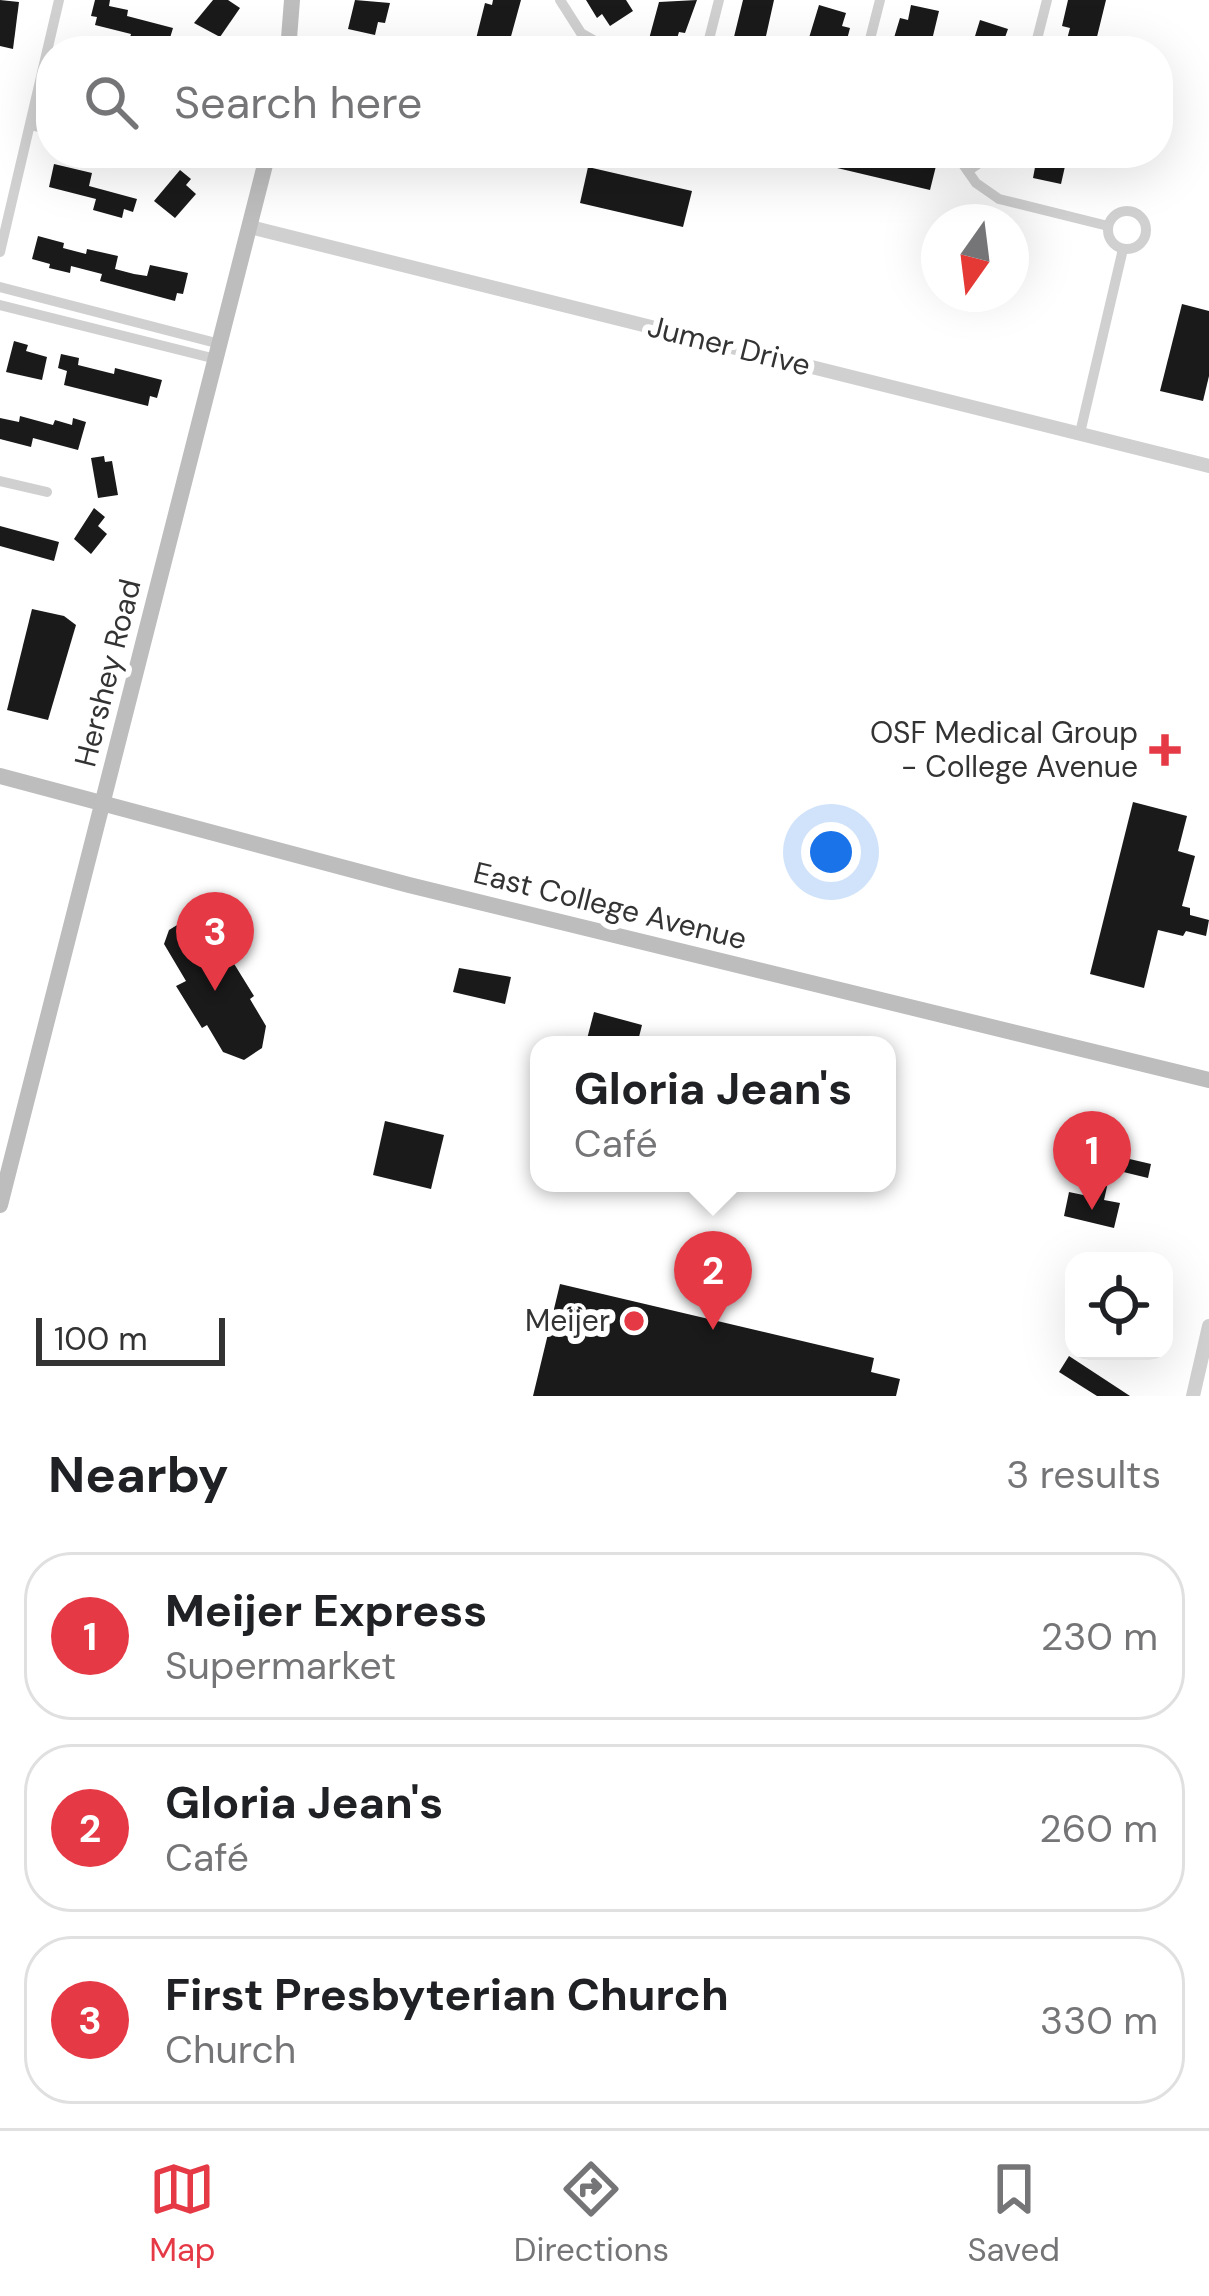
<!DOCTYPE html>
<html lang="en">
<head>
<meta charset="utf-8">
<style>
	body { margin:0; font-family:"DM Sans",sans-serif; background:#f2f2f2; color:#202124 }
	.controls { position:absolute; right:36px; bottom:36px; display:grid; overflow:hidden; border-radius:24px; box-shadow:0 12px 48px #0002 }
	.controls button { width:108px; height:108px; display:grid; place-items:center; padding:0; border:0; border-bottom:3px solid #e0e0e0; background:#fff; color:#202124; font:60px sans-serif }
	.compass { position:absolute; left:921px; top:204px; width:108px; height:108px; border-radius:50%; background:#fff; box-shadow:0 12px 48px #0002; rotate:194deg }
	.scale { position:absolute; left:36px; bottom:30px; width:189px; box-sizing:border-box; padding-left:12px; border:6px solid #333; border-top:0; font-size:33px; line-height:42px; white-space:nowrap; color:#333; -webkit-text-stroke:9px #fff; paint-order:stroke }
	.you { position:absolute; left:831px; top:852px; width:42px; height:42px; margin:-30px; border:9px solid #fff; border-radius:50%; background:#1a73e8; box-shadow:0 0 0 18px #1a73e833 }
	.badge { display:grid; place-items:center; width:78px; height:78px; border-radius:50%; background:#e63946; color:#fff; font-size:39px; font-weight:700 }
	.pin { position:absolute; translate:-50% -99px; filter:drop-shadow(0 3px 6px #0008) }
	.pin::after { content:''; position:absolute; top:63px; width:42px; height:36px; background:inherit; clip-path:polygon(0 0,100% 0,50% 100%) }
	.popup { position:absolute; left:530px; top:1036px; width:366px; height:156px; box-sizing:border-box; display:grid; place-content:center; border-radius:24px; background:#fff; filter:drop-shadow(0 3px 9px #0005); font-size:39px; white-space:nowrap; color:#757577 }
	.popup b { font-size:45px; color:#202124 }
	.popup::after { content:''; position:absolute; left:50%; top:100%; margin-left:-24px; border:24px solid transparent; border-top-color:#fff }
	.list { margin:0; padding:0; list-style:none }
	h2 { display:flex; justify-content:space-between; align-items:center; height:156px; margin:0; padding:0 48px; font-size:51px }
	h2 small { font-size:39px; font-weight:400; color:#757577 }
	.list li { display:grid; grid-template-columns:78px 1fr auto; gap:36px; align-items:center; box-sizing:border-box; height:168px; margin:0 24px 24px; padding:0 24px; border:3px solid #e0e0e0; border-radius:48px }
	.list b { display:block; font-size:45px; white-space:nowrap }
	.list p { margin:0; font-size:39px; white-space:nowrap; color:#757577 }
	.list em { font-size:39px; font-style:normal; color:#757577 }
	.icon { flex:none; width:66px; height:66px; fill:none; stroke:currentColor; stroke-width:2; stroke-linecap:round; stroke-linejoin:round }
	.map { position:relative; flex:none; width:1209px; height:1396px; overflow:hidden }
	.search { position:absolute; background:#fff; box-shadow:0 12px 48px #0002; left:36px; right:36px; top:36px; height:132px; display:flex; align-items:center; gap:30px; box-sizing:border-box; padding:0 42px; border-radius:48px; color:#757577; font-size:45px }
	.sheet { height:732px; background:#fff }
	nav { display:flex; justify-content:space-around; align-items:center; box-sizing:border-box; height:168px; border-top:3px solid #e0e0e0; background:#fff; font-size:33px; color:#757577 }
	nav a { display:grid; justify-items:center; gap:6px }
	nav .on { color:#e63946 }
	.map>svg:first-child { display:block }
</style>
</head>
<body>
<div class="map">
<svg width="1209" height="1396" viewBox="0 0 1209 1396">
	<rect width="100%" height="100%" fill="#fff"/>
	<!-- building -->
	<g fill="#1a1a1a">
		<path d="M0 0 19 2 13 49 0 46Z"/>
		<path d="M95 0H110L109 6 128 10 127 16 173 28 167 48 156 45 154 51H144L145 45 129 41 131 34 95 25 97 17 91 16Z"/>
		<path d="M213 0H228L240 8 220 37 194 23Z"/>
		<path d="M355 0 390 3 385 23 378 22 375 35 348 29Z"/>
		<path d="M493 0H521L507 51H480L474 47 485 3 492 5Z"/>
		<path d="M586 0H626L633 11 610 26 602 14 597 18Z"/>
		<path d="M697 0 685 33 679 32 675 45 649 39 659 2Z"/>
		<path d="M743 0H774L766 36 773 38 769 51H740L741 47 732 45Z"/>
		<path d="M1068 0H1106L1094 49 1066 43 1070 28 1062 26Z"/>
		<path d="M819 5 846 13 842 26 850 28 844 51H805Z"/>
		<path d="M911 5 939 11 932 40 924 38 921 51H890L900 18 908 20Z"/>
		<path d="M980 20 1008 29 1003 43 1021 51 971 49Z"/>
		<path d="M794 153H924L923 159 937 162 930 190 816 163 794 157Z"/>
		<path d="M1014 153H1068L1061 184 1033 178 1036 162 1014 157Z"/>
		<path d="M54 164 92 173 89 186 137 199 133 212 124 209 122 218 93 210 96 199 49 187Z"/>
		<path d="M588 167 692 191 683 227 580 203Z"/>
		<path d="M180 170 191 179 186 185 196 194 175 218 154 201Z"/>
		<path d="M38 236 64 243 63 248 86 254 87 249 118 256 115 269 134 274 147 276 150 265 188 273 183 294 177 293 175 301 100 281 102 274 71 266 70 273 49 268 50 264 32 259Z"/>
		<path d="M1182 304 1209 311V376L1203 401 1160 391Z"/>
		<path d="M14 341 28 345 26 351 47 357 42 380 6 372Z"/>
		<path d="M61 354 79 358 78 365 114 374 115 368 162 380 157 398 150 396 148 406 64 385 67 371 58 368Z"/>
		<path d="M20 416 53 425 55 420 72 425 73 418 86 422 78 450 33 438 31 447 0 439V418L19 422Z"/>
		<path d="M104 456 105 462 112 461 118 495 98 498 91 458Z"/>
		<path d="M94 508 105 517 98 526 107 534 91 554 74 539Z"/>
		<path d="M0 526 59 542 54 561 0 546Z"/>
		<path d="M32 609 64 616 76 625 48 720 7 710Z"/>
		<path d="M1133 802 1187 816 1178 851 1195 856 1182 906 1190 908V915L1209 920 1206 936 1186 931 1183 936 1158 930 1144 988 1090 974Z"/>
		<path d="M182 922 196 925 218 960 228 954 254 996 250 999 266 1026 262 1048 244 1060 223 1052 207 1025 202 1028 176 986 186 981 164 944 169 930Z"/>
		<path d="M459 968 511 977 505 1004 453 992Z"/>
		<path d="M594 1012 642 1025 637 1045H609L587 1039Z"/>
		<path d="M385 1121 444 1135 431 1189 373 1175Z"/>
		<path d="M1061 1143 1151 1164 1148 1178 1111 1169 1104 1200 1120 1203 1114 1228 1064 1216 1069 1192 1088 1196 1095 1166 1057 1157Z"/>
		<path d="M560 1284 874 1358 871 1372 900 1379 896 1396H533Z"/>
		<path d="M1069 1356 1130 1396H1097L1059 1372Z"/>
	</g>
	<g fill="none" stroke-linecap="round" stroke-linejoin="round">
		<!-- minor -->
		<g stroke="#d0d0d0" stroke-width="10">
			<path d="M560 0 581 33 613 51"/>
			<path d="M706 51 719 0"/>
			<path d="M867 51 880 0"/>
			<path d="M1034 51 1047 0"/>
			<path d="M30 125 51 130"/>
			<path d="M955 153 976 183 999 199 1108 226"/>
			<path d="M968 171 994 153"/>
			<circle cx="1127" cy="230" r="19"/>
			<path d="M0 252 59 0"/>
			<path d="M0 287 220 344"/>
			<path d="M0 305 216 359"/>
			<path d="M1080 433 1123 249"/>
			<path d="M0 481 47 492"/>
		</g>
		<!-- tertiary -->
		<g stroke="#d0d0d0" stroke-width="14">
			<path d="M250 227 1209 466"/>
			<path d="M1193 1396 1209 1326"/>
		</g>
		<!-- secondary -->
		<g stroke="#bdbdbd" stroke-width="16">
			<path d="M288 51 292 0"/>
			<path d="M0 776 409 885 1209 1080"/>
			<path d="M0 1205 268 153"/>
		</g>
	</g>
	<!-- markers -->
	<g fill="#e63946" stroke="#fff" stroke-width="4.5">
		<path d="M1159 732h12v12h12v12h-12v12h-12v-12h-12v-12h12z"/>
		<circle cx="634" cy="1321" r="12"/>
	</g>
	<g text-anchor="middle" stroke-width="12" stroke-linejoin="round" paint-order="stroke">
		<!-- street labels -->
		<g font-size="30" fill="#333" stroke="#fff">
			<text transform="translate(729 346) rotate(14)" y="10">Jumer Drive</text>
			<text transform="translate(108 673) rotate(-76)" y="10">Hershey Road</text>
			<text transform="translate(610 906) rotate(14)" y="10">East College Avenue</text>
		</g>
		<!-- poi labels -->
		<g font-size="30" fill="#333" stroke="#fff" text-anchor="end">
			<text x="1138" y="743">OSF Medical Group<tspan x="1138" dy="34">- College Avenue</tspan></text>
			<text x="610" y="1331">Meijer</text>
		</g>
	</g>
</svg>
<div class="controls">
<button><svg class="icon" aria-label="locate" viewBox="0 0 24 24"><circle cx="12" cy="12" r="6"/><path d="M12 2v4M12 18v4M2 12h4M18 12h4"/></svg></button>
</div>
<svg class="compass" viewBox="-18 -18 36 36"><path d="M0-13l5 13h-10z" fill="#e53935"/><path d="M0 13l5-13h-10z" fill="#757577"/></svg>
<div class="scale">100 m</div>
<div class="you"></div>
<div class="pin badge" style="left:1092px;top:1210px">1</div>
<div class="pin badge" style="left:713px;top:1330px">2</div>
<div class="popup"><b>Gloria Jean's</b>Café</div>
<div class="pin badge" style="left:215px;top:991px">3</div>
<div class="search"><svg class="icon" aria-label="search" viewBox="0 0 24 24"><circle cx="10" cy="10" r="6"/><path d="M15 15l6 6"/></svg>Search here</div>
</div>
<section class="sheet">
<h2>Nearby<small>3 results</small></h2>
<ul class="list">
<li><span class="badge">1</span><div><b>Meijer Express</b><p>Supermarket</p></div><em>230 m</em></li>
<li><span class="badge">2</span><div><b>Gloria Jean's</b><p>Café</p></div><em>260 m</em></li>
<li><span class="badge">3</span><div><b>First Presbyterian Church</b><p>Church</p></div><em>330 m</em></li>
</ul>
</section>
<nav>
<a class="on"><svg class="icon" aria-label="map" viewBox="0 0 24 24"><path d="M3 6l6-2 6 2 6-2v14l-6 2-6-2-6 2zM9 4v14M15 6v14"/></svg>Map</a>
<a><svg class="icon" aria-label="directions" viewBox="0 0 24 24"><path d="M12 3l9 9-9 9-9-9zM9 14v-3h6M13 9l2 2-2 2"/></svg>Directions</a>
<a><svg class="icon" aria-label="saved" viewBox="0 0 24 24"><path d="M7 4h10v16l-5-4-5 4z"/></svg>Saved</a>
</nav>
</body>
</html>
